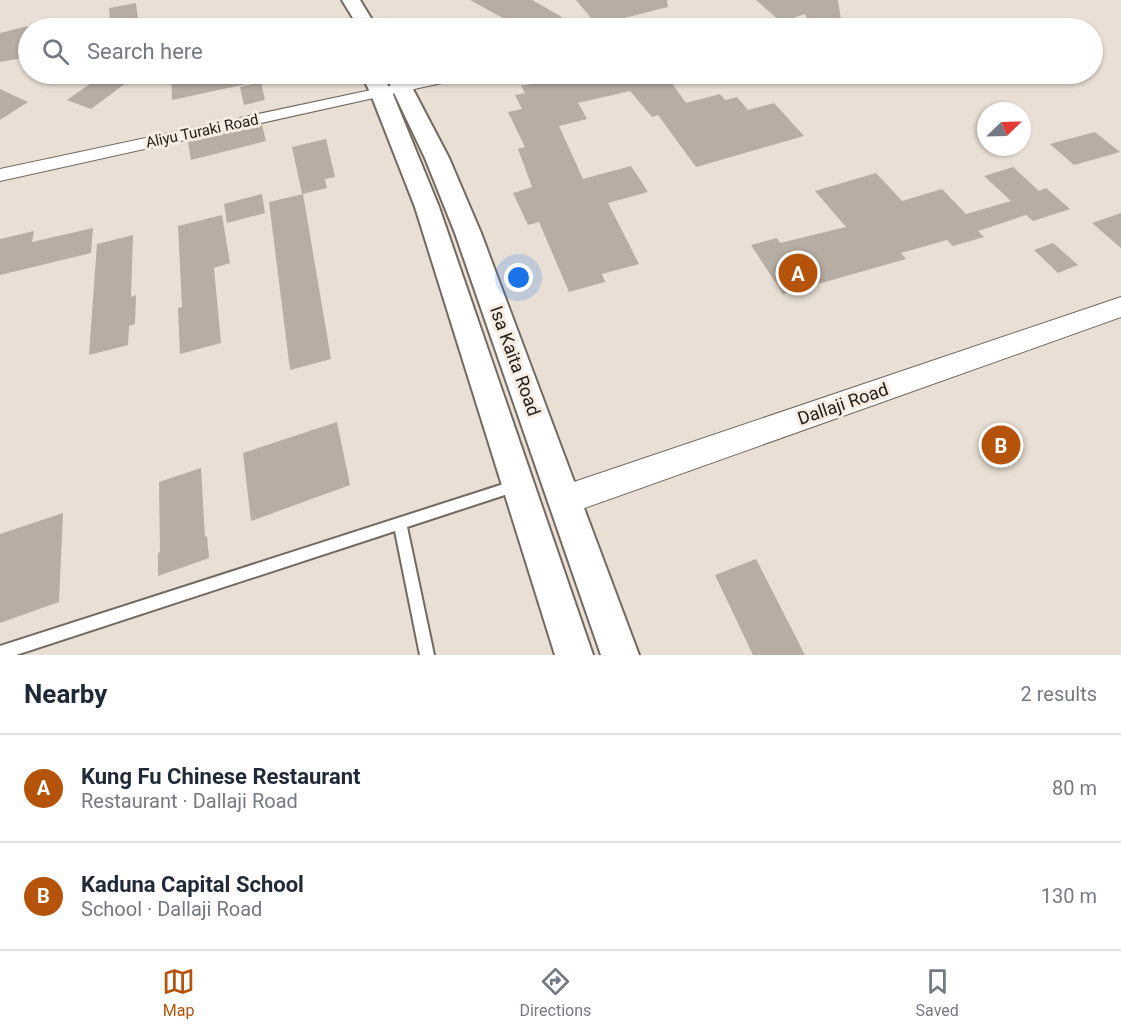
<!DOCTYPE html>
<html lang="en">
<head>
<meta charset="utf-8">
<style>
	body { margin:0; font-family:Roboto,sans-serif; background:#f2f2f3; color:#1f2937 }
	.compass { position:absolute; left:977px; top:102px; width:54px; height:54px; border-radius:50%; background:#fff; box-shadow:0 2px 4px #0004; rotate:67deg }
	.you { position:absolute; left:519px; top:278px; width:21px; height:21px; margin:-15px; border:4px solid #fff; border-radius:50%; background:#1a73e8; box-shadow:0 0 0 9px #1a73e833 }
	.badge { display:grid; place-items:center; width:39px; height:39px; border-radius:50%; background:#b45309; color:#fff; font-size:20px; font-weight:700 }
	.pin { position:absolute; translate:-50% -50%; border:3px solid #fff; box-shadow:0 2px 6px #0006 }
	.list { margin:0; padding:0; list-style:none }
	h2 { display:flex; justify-content:space-between; align-items:center; height:78px; margin:0; padding:0 24px; font-size:26px }
	h2 small { font-size:20px; font-weight:400; color:#747a83 }
	.list li { display:grid; grid-template-columns:39px 1fr auto; gap:18px; align-items:center; box-sizing:border-box; height:108px; padding:0 24px; border-top:2px solid #e0e1e3 }
	.list b { display:block; font-size:22px; white-space:nowrap }
	.list p { margin:0; font-size:20px; white-space:nowrap; color:#747a83 }
	.list em { font-size:20px; font-style:normal; color:#747a83 }
	.icon { flex:none; width:33px; height:33px; fill:none; stroke:currentColor; stroke-width:2; stroke-linecap:round; stroke-linejoin:round }
	.map { position:relative; flex:none; width:1121px; height:655px; overflow:hidden }
	.search { position:absolute; background:#fff; box-shadow:0 2px 4px #0004; left:18px; right:18px; top:18px; height:66px; display:flex; align-items:center; gap:15px; box-sizing:border-box; padding:0 21px; border-radius:33px; color:#747a83; font-size:22px }
	.sheet { height:294px; background:#fff }
	nav { display:flex; justify-content:space-around; align-items:center; box-sizing:border-box; height:84px; border-top:2px solid #e0e1e3; background:#fff; font-size:16px; color:#747a83 }
	nav a { display:grid; justify-items:center; gap:3px }
	nav .on { color:#b45309 }
	.map>svg:first-child { display:block }
</style>
</head>
<body>
<div class="map">
<svg width="1121" height="655" viewBox="0 0 1121 655">
	<rect width="100%" height="100%" fill="#e9dfd4"/>
	<!-- building -->
	<g fill="#b7ada3">
		<path d="M470 0H532L562 17 542 28H521Z"/>
		<path d="M576 0H667L668 7 597 25Z"/>
		<path d="M756 0H838L841 20 828 19V23L808 21 805 14 781 22Z"/>
		<path d="M136 3 139 28H111L109 8Z"/>
		<path d="M28 26V57L0 62V33Z"/>
		<path d="M104 74H138L91 109 67 100Z"/>
		<path d="M171 74H255L256 82 172 100Z"/>
		<path d="M547 74H673L674 81 671 82 686 103 720 94 725 100 737 97 748 110 774 103 804 136 696 167 658 115 652 117 630 91 578 103 587 119 559 126 583 179 631 166 648 192 608 203 639 264 602 274 605 282 569 292 539 222 528 225 513 193 532 187 518 149 525 147 508 112 522 109 515 95 525 93 521 86 551 80Z"/>
		<path d="M261 82 265 100 244 105 240 87Z"/>
		<path d="M0 89 28 102 0 120Z"/>
		<path d="M262 125 266 141 191 160 188 142Z"/>
		<path d="M1095 132 1120 152 1074 165 1050 144Z"/>
		<path d="M326 139 335 177 325 179 327 188 302 194 292 147Z"/>
		<path d="M1013 167 1039 191 1046 188 1070 209 1033 221 1026 215 978 231 984 237 953 246 947 240 901 253 906 259 783 294 751 245 777 238 780 243 846 227 815 191 876 173 902 201 942 189 966 214 1011 201 984 176Z"/>
		<path d="M262 194 265 213 227 223 224 204Z"/>
		<path d="M303 194 331 359 290 370 269 202Z"/>
		<path d="M1121 213V248L1092 223Z"/>
		<path d="M222 215 230 263 214 268 221 343 180 354 178 308 182 307 178 226Z"/>
		<path d="M93 228 91 253 0 275V239L34 231 32 242Z"/>
		<path d="M133 235 131 297 136 295 135 324 129 326 128 345 89 355 97 244Z"/>
		<path d="M1053 243 1078 265 1058 273 1034 250Z"/>
		<path d="M337 422 350 485 251 521 243 453Z"/>
		<path d="M201 468 205 537 207 536 209 558 158 576V553L160 552 159 482Z"/>
		<path d="M63 513 59 602 0 623V534Z"/>
		<path d="M756 559 805 655H753L715 575Z"/>
	</g>
	<g fill="none" stroke-linecap="round" stroke-linejoin="round">
		<!-- service casing -->
		<g stroke="#726960" stroke-width="4">
			<path id="service" d="M516 480 520 482 522 486 520 490 407 527 434 655H420L395 531 16 655H0V646Z"/>
		</g>
		<!-- minor casing -->
		<g stroke="#726960" stroke-width="2">
			<path id="minor" d="M446 74H471L464 78 0 181V169Z"/>
		</g>
		<!-- tertiary casing -->
		<g stroke="#726960" stroke-width="2">
			<path id="tertiary" d="M1121 297V317L565 515 554 511 550 500 554 489 565 485Z"/>
		</g>
		<!-- secondary casing -->
		<g stroke="#726960" stroke-width="4">
			<g id="secondary">
				<path d="M342 0H360L377 28H359Z"/>
				<path d="M361 74H381L392 92 439 207 593 655H555L415 207 370 92Z"/>
				<path d="M385 74H405L449 158 481 233 639 655H601L455 233 425 158Z"/>
			</g>
		</g>
		<!-- service -->
		<use href="#service" fill="#fff" fill-rule="evenodd"/>
		<!-- minor -->
		<use href="#minor" fill="#fff" fill-rule="evenodd"/>
		<!-- tertiary -->
		<use href="#tertiary" fill="#fff" fill-rule="evenodd"/>
		<!-- secondary -->
		<use href="#secondary" fill="#fff" fill-rule="evenodd"/>
	</g>
	<g text-anchor="middle" stroke-width="6" stroke-linejoin="round" paint-order="stroke">
		<!-- far-street labels -->
		<g font-size="15" fill="#201c18" stroke="#f6ece1">
			<text transform="translate(202 131) rotate(-12)" y="5">Aliyu Turaki Road</text>
		</g>
		<!-- street labels -->
		<g font-size="18" fill="#201c18" stroke="#f6ece1">
			<text transform="translate(515 361) rotate(70)" y="6">Isa Kaita Road</text>
			<text transform="translate(843 404) rotate(-19)" y="6">Dallaji Road</text>
		</g>
	</g>
</svg>
<svg class="compass" viewBox="-18 -18 36 36"><path d="M0-13l5 13h-10z" fill="#e53935"/><path d="M0 13l5-13h-10z" fill="#747a83"/></svg>
<div class="you"></div>
<div class="pin badge" style="left:798px;top:273px">A</div>
<div class="pin badge" style="left:1001px;top:445px">B</div>
<div class="search"><svg class="icon" aria-label="search" viewBox="0 0 24 24"><circle cx="10" cy="10" r="6"/><path d="M15 15l6 6"/></svg>Search here</div>
</div>
<section class="sheet">
<h2>Nearby<small>2 results</small></h2>
<ul class="list">
<li><span class="badge">A</span><div><b>Kung Fu Chinese Restaurant</b><p>Restaurant · Dallaji Road</p></div><em>80 m</em></li>
<li><span class="badge">B</span><div><b>Kaduna Capital School</b><p>School · Dallaji Road</p></div><em>130 m</em></li>
</ul>
</section>
<nav>
<a class="on"><svg class="icon" aria-label="map" viewBox="0 0 24 24"><path d="M3 6l6-2 6 2 6-2v14l-6 2-6-2-6 2zM9 4v14M15 6v14"/></svg>Map</a>
<a><svg class="icon" aria-label="directions" viewBox="0 0 24 24"><path d="M12 3l9 9-9 9-9-9zM9 14v-3h6M13 9l2 2-2 2"/></svg>Directions</a>
<a><svg class="icon" aria-label="saved" viewBox="0 0 24 24"><path d="M7 4h10v16l-5-4-5 4z"/></svg>Saved</a>
</nav>
</body>
</html>
